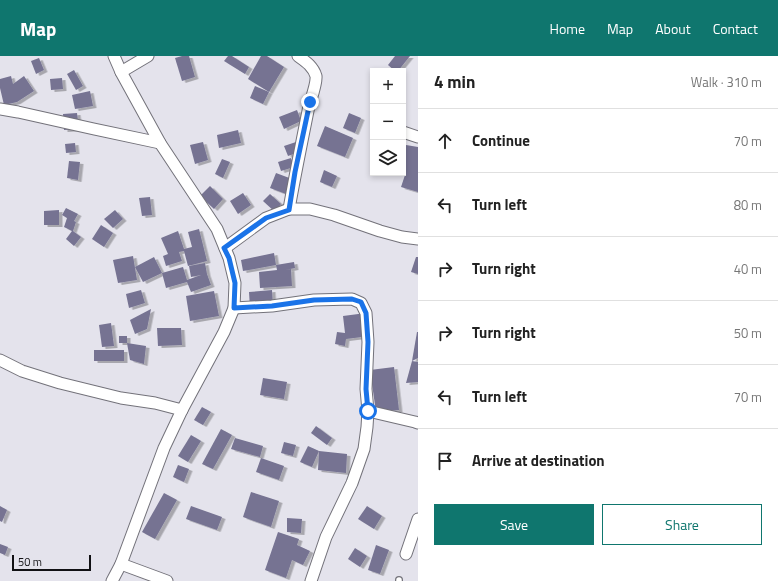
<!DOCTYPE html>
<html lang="en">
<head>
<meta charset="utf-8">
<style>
	body { margin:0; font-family:"Titillium Web",sans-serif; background:#f2f2f2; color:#222 }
	.controls { position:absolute; right:12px; top:12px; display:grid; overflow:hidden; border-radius:0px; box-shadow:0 2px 6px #0003 }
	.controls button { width:36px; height:36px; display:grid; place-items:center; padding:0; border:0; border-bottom:1px solid #e0e0e0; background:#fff; color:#222; font:20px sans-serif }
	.scale { position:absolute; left:12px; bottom:10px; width:79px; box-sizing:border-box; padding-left:4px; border:2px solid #111114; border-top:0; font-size:11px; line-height:14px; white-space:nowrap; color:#111114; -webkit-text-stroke:3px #e4e3ec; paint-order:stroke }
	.stop { position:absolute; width:12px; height:12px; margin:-9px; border:3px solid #1a73e8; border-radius:50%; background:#fff }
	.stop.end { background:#1a73e8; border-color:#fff; box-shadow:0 1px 4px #0008 }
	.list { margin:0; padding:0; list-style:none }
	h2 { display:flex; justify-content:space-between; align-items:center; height:52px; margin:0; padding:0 16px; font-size:17px }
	h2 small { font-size:13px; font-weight:400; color:#767676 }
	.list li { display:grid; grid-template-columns:26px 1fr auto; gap:12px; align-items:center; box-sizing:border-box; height:64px; padding:0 16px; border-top:1px solid #e0e0e0 }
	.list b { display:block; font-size:15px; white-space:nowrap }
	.list em { font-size:13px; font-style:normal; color:#767676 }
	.actions { display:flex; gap:8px; padding:12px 16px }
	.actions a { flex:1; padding:9px 0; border:1px solid #0f766e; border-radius:0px; text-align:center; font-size:14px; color:#0f766e }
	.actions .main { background:#0f766e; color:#fff }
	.icon { flex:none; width:22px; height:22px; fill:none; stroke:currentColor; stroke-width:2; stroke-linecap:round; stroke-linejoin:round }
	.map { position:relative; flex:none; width:418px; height:525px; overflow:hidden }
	header { display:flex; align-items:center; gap:24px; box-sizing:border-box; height:56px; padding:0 20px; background:#0f766e; color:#fff }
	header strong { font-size:19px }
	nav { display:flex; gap:22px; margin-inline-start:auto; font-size:14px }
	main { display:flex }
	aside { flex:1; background:#fff }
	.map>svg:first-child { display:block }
</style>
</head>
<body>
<header>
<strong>Map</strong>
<nav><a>Home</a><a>Map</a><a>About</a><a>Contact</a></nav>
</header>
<main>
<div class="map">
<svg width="418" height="525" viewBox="0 0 418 525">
	<defs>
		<filter id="shadow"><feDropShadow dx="3.5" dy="2" stdDeviation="0" flood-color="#0004"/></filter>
	</defs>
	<rect width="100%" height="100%" fill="#e4e3ec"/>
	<!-- building -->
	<g fill="#767392" filter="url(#shadow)">
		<path d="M182 0H189L195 21 182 25 175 2Z"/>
		<path d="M228 0H232L249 11 245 18 224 5Z"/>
		<path d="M261 0H267L284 11 269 36 248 23Z"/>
		<path d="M395 0H410L398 15H395L388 9Z"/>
		<path d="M39 2 44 14 36 18 31 5Z"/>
		<path d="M74 14 83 30 76 34 67 18Z"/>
		<path d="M11 20 13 28 24 20 34 35 17 46 4 49 0 32V23Z"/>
		<path d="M62 22 63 33 51 34 50 23Z"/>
		<path d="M255 30 269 36 263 48 250 42Z"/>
		<path d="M90 35 93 50 75 53 72 39Z"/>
		<path d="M297 54 301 65 284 73 279 61Z"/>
		<path d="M77 57 79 73 64 74 63 58Z"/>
		<path d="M349 57 361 62 355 77 343 72Z"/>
		<path d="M325 70 353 82 345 101 317 90Z"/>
		<path d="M238 74 241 87 219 92 217 79Z"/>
		<path d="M299 85 302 95 288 100 284 90Z"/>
		<path d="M203 86 208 104 195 108 190 89Z"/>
		<path d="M75 87 76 96 66 97 65 88Z"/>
		<path d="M406 89 418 91V136L401 131 406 116H403V106Z"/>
		<path d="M291 102 294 111 281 115 278 106Z"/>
		<path d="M222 103 230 106 223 122 215 118Z"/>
		<path d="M69 105 80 106 78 124 67 122Z"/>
		<path d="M324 114 337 120 332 131 320 126Z"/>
		<path d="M276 117 292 123 286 138 270 132Z"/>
		<path d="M210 130 223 143 214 153 200 140Z"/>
		<path d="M243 137 251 149 238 158 230 145Z"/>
		<path d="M270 138 281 148 275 156 263 145Z"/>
		<path d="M150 141 152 159 142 160 139 142Z"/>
		<path d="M66 152 78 158 74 165 76 166 73 175 81 181 74 190 66 183 72 175 64 171 67 162 62 159Z"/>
		<path d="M59 154V169H44V155Z"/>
		<path d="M115 154 123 163 113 172 104 163Z"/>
		<path d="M101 169 113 177 104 191 92 183Z"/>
		<path d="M199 173 207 205 188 210 184 195 179 196 182 205 166 210 163 200 168 198 161 182 178 175 184 193 192 191 188 176Z"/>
		<path d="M274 197 276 209 294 206 295 212 285 214 291 213 292 230 260 232 259 216 277 214 276 209 243 215 241 204Z"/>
		<path d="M133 200 137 224 118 227 113 204Z"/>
		<path d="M154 201 162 217 143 226 135 211Z"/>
		<path d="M416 201H418V218L411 216Z"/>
		<path d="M205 207 207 218 211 229 191 236 187 226 166 232 162 217 183 211 187 224 201 219 191 221 189 210Z"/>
		<path d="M141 234 145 247 129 252 126 238Z"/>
		<path d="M272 234 273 250 250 252 249 236Z"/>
		<path d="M214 235 219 260 190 265 186 240Z"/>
		<path d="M151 253 147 273 135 278 130 264Z"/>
		<path d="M366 257 370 280 346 283 345 290 335 288 337 276 345 277 343 260Z"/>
		<path d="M111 267 114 290 102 291 99 269Z"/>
		<path d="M157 272H181L182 289 158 290Z"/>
		<path d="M417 276H418V302L412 305Z"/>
		<rect x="119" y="280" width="8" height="7"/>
		<path d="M127 287 146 290 144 308 130 304Z"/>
		<rect x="94" y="294" width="30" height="11"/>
		<path d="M412 305 418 306V326L406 327Z"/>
		<path d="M394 311 399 354 376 356 370 314Z"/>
		<path d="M263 322 287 326 284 343 260 339Z"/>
		<path d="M202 351 211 356 203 369 194 364Z"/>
		<path d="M316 370 332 382 327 389 311 377Z"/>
		<path d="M221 373 232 379 213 413 202 408Z"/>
		<path d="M191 379 201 385 188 406 178 400Z"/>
		<path d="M235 382 263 390 260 401 231 393Z"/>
		<path d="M284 386 296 389 293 400 281 397Z"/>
		<path d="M308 390 319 395 347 398 346 417 318 414 319 395 312 411 300 406Z"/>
		<path d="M261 402 284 410 279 424 256 416Z"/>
		<path d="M178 409 189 413 184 426 173 421Z"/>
		<path d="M251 436 279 445 271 471 243 461Z"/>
		<path d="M164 437 177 444 155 483 142 476Z"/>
		<path d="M0 450 7 454 2 466 0 465Z"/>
		<path d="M191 450 222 461 217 474 186 463Z"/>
		<path d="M367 450 382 460 374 473 358 463Z"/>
		<path d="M287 462 302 463 301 477 287 476Z"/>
		<path d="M278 476 299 483 297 489 310 495 303 509 292 504 286 522 265 514Z"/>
		<path d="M0 488 8 491 5 499 0 497Z"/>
		<path d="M376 489 389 494 380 518 368 514Z"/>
		<path d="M355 492 367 500 360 511 348 503Z"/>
	</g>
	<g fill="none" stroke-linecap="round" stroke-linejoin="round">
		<!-- lane casing -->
		<g stroke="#73727a" stroke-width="8">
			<path id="lane" d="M399 525V524"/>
		</g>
		<!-- street casing -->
		<g stroke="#73727a" stroke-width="13">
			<g id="street">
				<path d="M121 16 148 0"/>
				<path d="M0 53 18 56 94 73 160 87"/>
				<path d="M403 76 418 81"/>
				<path d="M289 153C295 119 302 85 309 50 311 43 317 27 316 20 313 10 305 5 298 0"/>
				<path d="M225 192 266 162 289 153H310L334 159 380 175 402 181 418 183"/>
				<path d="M234 252 272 250 314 244 352 243 361 247 366 257 368 286 366 333 368 355 367 371 364 393 352 427 326 481 311 525"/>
				<path d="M0 304 22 315 60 327 121 342 155 347 182 354"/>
				<path d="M368 355 415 366 418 367"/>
				<path d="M406 498 418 463"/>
				<path d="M121 508 167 525"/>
				<path d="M112 525 121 508 164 392 182 354 224 276 234 252 235 227 229 202 217 173 160 87 121 16 114 0"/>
			</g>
		</g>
		<!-- lane -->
		<use href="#lane" stroke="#fff" stroke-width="5.5"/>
		<!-- street -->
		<use href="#street" stroke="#fff" stroke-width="11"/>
	</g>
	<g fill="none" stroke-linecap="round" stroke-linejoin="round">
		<!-- route -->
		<path stroke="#1a73e8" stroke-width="5" d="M310 46 295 116 289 154 266 162 224 192 229 202 235 227 234 252 272 250 314 244 352 243 361 246 366 257 368 286 366 333 368 355"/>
	</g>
</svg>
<div class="controls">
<button>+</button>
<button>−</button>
<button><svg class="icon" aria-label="layers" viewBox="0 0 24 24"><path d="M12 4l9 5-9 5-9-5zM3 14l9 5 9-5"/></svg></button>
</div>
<div class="scale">50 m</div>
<div class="stop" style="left:368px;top:355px"></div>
<div class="stop end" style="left:310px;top:46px"></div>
</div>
<aside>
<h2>4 min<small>Walk · 310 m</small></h2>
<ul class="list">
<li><svg class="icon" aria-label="ahead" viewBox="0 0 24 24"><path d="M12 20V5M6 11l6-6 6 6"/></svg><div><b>Continue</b></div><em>70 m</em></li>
<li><svg class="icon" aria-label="left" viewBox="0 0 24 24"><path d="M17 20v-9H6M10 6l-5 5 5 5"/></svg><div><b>Turn left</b></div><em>80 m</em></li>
<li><svg class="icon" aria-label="right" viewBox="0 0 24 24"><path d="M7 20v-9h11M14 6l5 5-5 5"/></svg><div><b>Turn right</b></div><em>40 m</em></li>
<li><svg class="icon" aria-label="right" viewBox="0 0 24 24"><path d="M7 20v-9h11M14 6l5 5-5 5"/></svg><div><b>Turn right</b></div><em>50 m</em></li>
<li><svg class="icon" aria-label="left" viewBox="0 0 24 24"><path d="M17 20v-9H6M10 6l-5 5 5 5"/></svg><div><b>Turn left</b></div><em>70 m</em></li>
<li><svg class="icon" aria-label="arrive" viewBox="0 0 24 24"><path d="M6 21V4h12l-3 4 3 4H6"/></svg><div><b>Arrive at destination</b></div></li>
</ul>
<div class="actions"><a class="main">Save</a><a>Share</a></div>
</aside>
</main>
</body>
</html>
